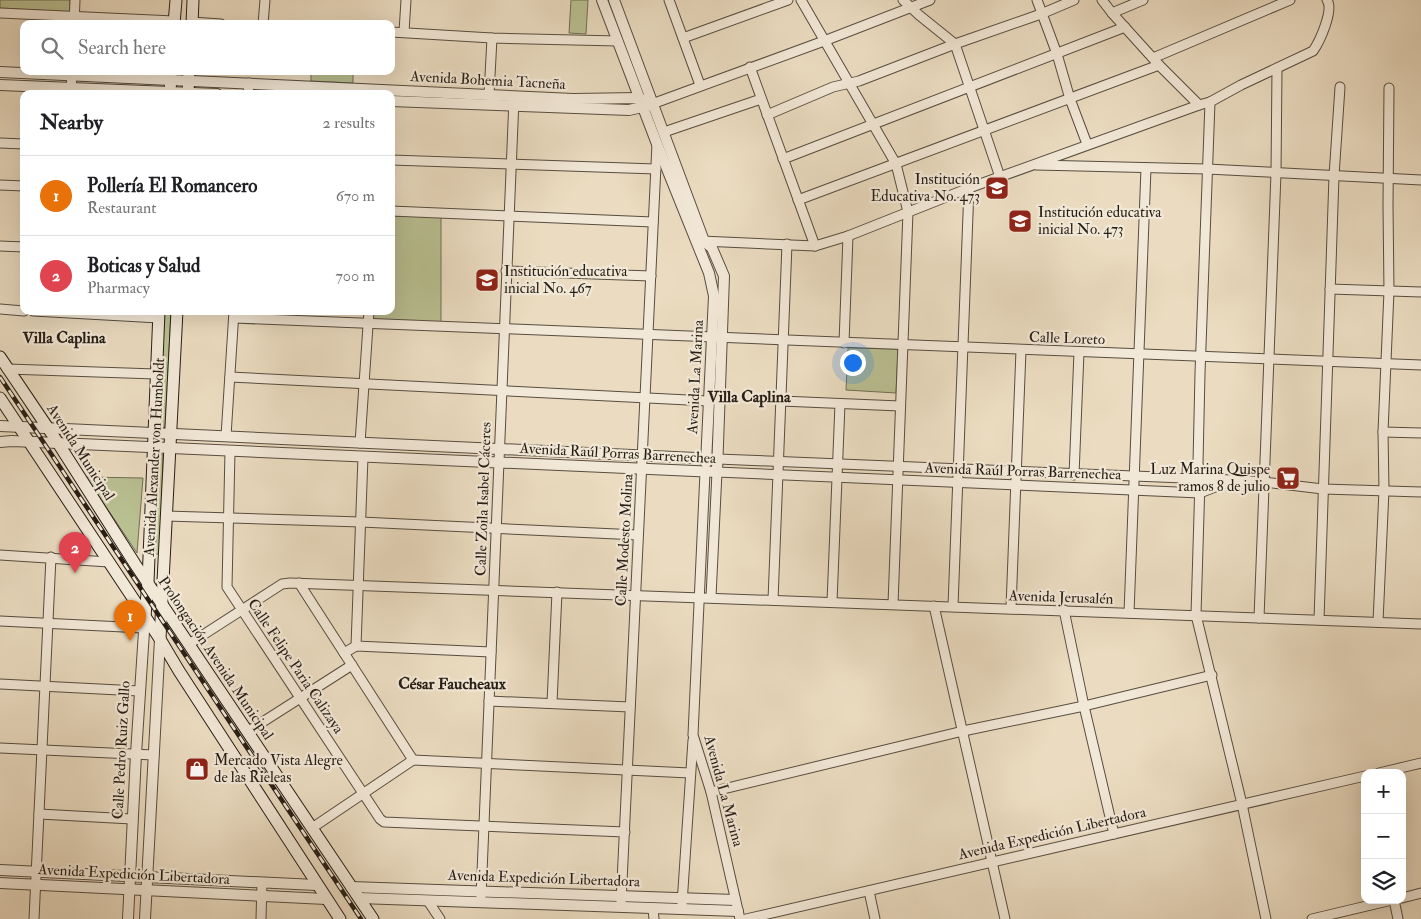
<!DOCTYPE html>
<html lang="en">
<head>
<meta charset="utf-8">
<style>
	body { margin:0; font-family:"IM FELL Double Pica",serif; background:#f6f6f6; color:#202124 }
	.controls { position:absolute; right:15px; bottom:15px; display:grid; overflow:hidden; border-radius:10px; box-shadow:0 5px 20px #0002 }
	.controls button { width:45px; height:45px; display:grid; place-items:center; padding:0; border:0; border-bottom:1px solid #e0e0e0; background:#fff; color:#202124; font:25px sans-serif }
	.you { position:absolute; left:852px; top:362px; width:18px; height:18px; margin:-12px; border:4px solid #fff; border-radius:50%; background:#1a73e8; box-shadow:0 0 0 8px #1a73e833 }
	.badge { display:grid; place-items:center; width:32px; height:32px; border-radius:50%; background:#db2777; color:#fff; font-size:16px; font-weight:700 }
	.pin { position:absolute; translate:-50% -41px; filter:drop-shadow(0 1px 2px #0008) }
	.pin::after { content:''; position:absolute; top:26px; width:18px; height:15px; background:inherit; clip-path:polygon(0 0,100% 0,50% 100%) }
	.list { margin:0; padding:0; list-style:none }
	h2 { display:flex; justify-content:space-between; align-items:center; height:65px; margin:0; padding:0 20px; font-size:21px }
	h2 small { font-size:16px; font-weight:400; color:#757577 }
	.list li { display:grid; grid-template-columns:32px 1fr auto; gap:15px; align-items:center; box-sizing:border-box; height:80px; padding:0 20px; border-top:1px solid #e0e0e0 }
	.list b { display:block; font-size:19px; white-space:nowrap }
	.list p { margin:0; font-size:16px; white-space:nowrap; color:#757577 }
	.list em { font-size:16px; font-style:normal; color:#757577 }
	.icon { flex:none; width:28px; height:28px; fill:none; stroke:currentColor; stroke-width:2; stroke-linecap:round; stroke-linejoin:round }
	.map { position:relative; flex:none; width:1421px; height:919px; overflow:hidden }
	.search { position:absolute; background:#fff; box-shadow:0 5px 20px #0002; left:20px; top:20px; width:375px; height:55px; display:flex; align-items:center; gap:12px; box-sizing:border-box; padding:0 18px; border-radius:10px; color:#757577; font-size:19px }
	.panel { position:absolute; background:#fff; box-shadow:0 5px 20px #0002; left:20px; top:90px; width:375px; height:225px; border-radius:10px }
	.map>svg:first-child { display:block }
</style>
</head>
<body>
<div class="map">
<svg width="1421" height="919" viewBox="0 0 1421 919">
	<rect width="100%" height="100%" fill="#ebdcc1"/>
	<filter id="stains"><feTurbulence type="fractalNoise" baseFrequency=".004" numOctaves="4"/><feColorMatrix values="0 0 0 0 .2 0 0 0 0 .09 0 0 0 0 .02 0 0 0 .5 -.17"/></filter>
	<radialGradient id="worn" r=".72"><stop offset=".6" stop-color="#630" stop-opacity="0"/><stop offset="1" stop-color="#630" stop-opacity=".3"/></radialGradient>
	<!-- green -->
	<g fill="#b9c092" stroke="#706e54">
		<path d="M0 0H70V12L0 8Z"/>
		<path d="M571 0H588L586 34 569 33Z"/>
		<path d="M311 71H353V83L311 81Z"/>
		<path d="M391 216 441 217V325L372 322 373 311H391Z"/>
		<path d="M162 311H171L165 428 157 427Z"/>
		<path d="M848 348 898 349 896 393 846 390Z"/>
		<path d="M156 454 163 455 160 554H151Z"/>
		<path d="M86 477 143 478 137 553Z"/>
	</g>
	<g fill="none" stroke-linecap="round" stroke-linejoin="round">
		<!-- minor casing -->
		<g stroke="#574d40" stroke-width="11">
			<g id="minor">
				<path d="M669 0 700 85"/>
				<path d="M801 0 896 164 908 212 893 604"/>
				<path d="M903 0 919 15 955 44 1000 177"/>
				<path d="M1037 0 1057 54 1070 99 1087 144"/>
				<path d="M1102 0 1112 13 1159 65 1199 105"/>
				<path d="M0 13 174 21"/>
				<path d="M1112 13 1143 0"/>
				<path d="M192 22 221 24"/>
				<path d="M74 24 75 0"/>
				<path d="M263 24 265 0"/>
				<path d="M391 32 492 38 618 41"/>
				<path d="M404 32 406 0"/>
				<path d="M683 38 788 0"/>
				<path d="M1153 58 1290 0"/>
				<path d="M750 67 815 246"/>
				<path d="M71 94 72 71"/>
				<path d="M248 94 249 83"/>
				<path d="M489 95 492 38"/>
				<path d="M1210 102 1200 373 1198 463 1200 480 1196 615 1242 804 1266 919"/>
				<path d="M652 104 824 41 930 0"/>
				<path d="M767 115 833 87 859 81 955 44 1041 14 1074 0"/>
				<path d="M664 132 761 99"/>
				<path d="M0 143 24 144"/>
				<path d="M783 159 1125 27"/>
				<path d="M391 160 656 169"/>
				<path d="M1036 165 1207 169 1421 180"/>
				<path d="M0 185 24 186"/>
				<path d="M798 200 1159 65"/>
				<path d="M391 211 653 222"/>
				<path d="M701 241 815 246 848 236 969 188 1199 105 1210 102 1241 85 1313 51C1320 41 1334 10 1327 0"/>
				<path d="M0 246 24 247"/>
				<path d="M506 271 651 276"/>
				<path d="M1330 289 1421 292"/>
				<path d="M0 309 24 311"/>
				<path d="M33 311 159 318"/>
				<path d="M234 318 1421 365"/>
				<path d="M844 343 848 236"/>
				<path d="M7 369 156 374"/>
				<path d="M230 377 708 401"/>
				<path d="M781 401 900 406"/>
				<path d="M1383 432 1421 433"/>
				<path d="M226 436 234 311"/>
				<path d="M360 443 369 311"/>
				<path d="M230 451 227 587 380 819 384 822 625 832"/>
				<path d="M718 459 1233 480 1264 482 1323 489 1421 492"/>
				<path d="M705 472 693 735 711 792 740 919"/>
				<path d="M1074 475 1079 352"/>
				<path d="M166 516 361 522 638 535"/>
				<path d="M0 555 109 562"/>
				<path d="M299 583 413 760"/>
				<path d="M711 597 717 472 1200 493 1228 482"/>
				<path d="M773 600 787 244"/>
				<path d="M832 602 840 404"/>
				<path d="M934 606 1005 919"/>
				<path d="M953 606 969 188"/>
				<path d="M1011 608 1021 350"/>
				<path d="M1064 610 1084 706 1114 834"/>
				<path d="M1129 613 1146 168"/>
				<path d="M1259 618 1276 173 1277 69"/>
				<path d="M1319 620 1334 176 1340 87"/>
				<path d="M0 621 144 628"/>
				<path d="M1378 622 1384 490 1383 432 1389 291 1388 205 1389 88"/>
				<path d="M189 644 282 584 290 583 1421 624"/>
				<path d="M356 646 363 457"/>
				<path d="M344 653 356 646 491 652"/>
				<path d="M0 684 139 691"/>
				<path d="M489 701 630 707"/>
				<path d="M552 703 557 592"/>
				<path d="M247 732 352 665"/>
				<path d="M0 748 154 755"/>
				<path d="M413 760 690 773"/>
				<path d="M1379 773 1421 763"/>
				<path d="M711 792 963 731 1084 706 1212 675"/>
				<path d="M39 814 132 819"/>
				<path d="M312 828 413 760"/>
				<path d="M869 891 875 919"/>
				<path d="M481 897 514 99"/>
				<path d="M1402 898 1421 893"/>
				<path d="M1394 900 1398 919"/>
				<path d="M428 901 440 919"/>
				<path d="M621 903 657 144"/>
				<path d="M682 904 693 740"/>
				<path d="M653 909 654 919"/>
				<path d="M34 919 51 557"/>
				<path d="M261 919 262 883"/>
				<path d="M746 919 1365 776"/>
				<path d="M1312 919 1392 900"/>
			</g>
		</g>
		<!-- tertiary casing -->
		<g stroke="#574d40" stroke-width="12">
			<g id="tertiary">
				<path d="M602 0 657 144 709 273 714 296 706 463"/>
				<path d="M0 72 573 99 639 98 652 104"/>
				<path d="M0 85 217 94"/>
				<path d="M391 101 629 110 647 106"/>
				<path d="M0 426 718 459"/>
				<path d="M0 442 12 441 717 472 724 276 712 248 704 241 614 0"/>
				<path d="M0 870 316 885"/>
				<path d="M0 883 326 899"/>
				<path d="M351 887 735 900"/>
				<path d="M359 898 738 911"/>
				<path d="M128 919 136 754 145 616"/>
				<path d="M145 919 160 639"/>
			</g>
		</g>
		<!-- secondary casing -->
		<g stroke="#261d15" stroke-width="13">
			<g id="secondary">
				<path d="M174 24 176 0"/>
				<path d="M192 24 193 0"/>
				<path d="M170 94 171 71"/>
				<path d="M188 94 189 71"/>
				<path d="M0 357 58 443 135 564 373 919"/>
				<path d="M0 398 160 639 179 671 340 919"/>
				<path d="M145 616 148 582 159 311"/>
				<path d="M160 639 177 311"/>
			</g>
		</g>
		<!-- minor -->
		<use href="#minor" stroke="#f2e8d7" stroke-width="9"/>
		<!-- tertiary -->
		<use href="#tertiary" stroke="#f2e8d7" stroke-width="10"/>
		<!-- secondary -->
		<use href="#secondary" stroke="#f2e8d7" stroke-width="11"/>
		<!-- rail casing -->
		<g stroke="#261d15" stroke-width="4.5">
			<path id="rail" d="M0 377 361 919"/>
		</g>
		<!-- rail -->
		<use href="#rail" stroke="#f2e8d7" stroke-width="2.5" stroke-dasharray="8" stroke-linecap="butt"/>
	</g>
	<!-- icons -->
	<defs>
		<g id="school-square" transform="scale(1.25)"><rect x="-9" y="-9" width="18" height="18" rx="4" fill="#8f2418" stroke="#f2e8d7"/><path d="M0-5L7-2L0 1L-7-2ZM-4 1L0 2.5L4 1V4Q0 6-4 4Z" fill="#fff"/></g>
		<g id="supermarket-square" transform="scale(1.25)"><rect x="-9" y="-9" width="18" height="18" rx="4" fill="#8f2418" stroke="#f2e8d7"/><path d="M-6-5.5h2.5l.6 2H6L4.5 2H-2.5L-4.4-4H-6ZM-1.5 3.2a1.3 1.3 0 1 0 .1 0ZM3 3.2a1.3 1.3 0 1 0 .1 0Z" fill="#fff"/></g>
		<g id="shop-square" transform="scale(1.25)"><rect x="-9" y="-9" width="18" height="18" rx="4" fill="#8f2418" stroke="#f2e8d7"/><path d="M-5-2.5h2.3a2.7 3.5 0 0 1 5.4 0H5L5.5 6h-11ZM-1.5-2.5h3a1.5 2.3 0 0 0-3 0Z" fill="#fff"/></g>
	</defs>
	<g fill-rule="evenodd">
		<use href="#school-square" x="997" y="188"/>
		<use href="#school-square" x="1020" y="221"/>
		<use href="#school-square" x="487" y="280"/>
		<use href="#supermarket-square" x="1288" y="478"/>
		<use href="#shop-square" x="197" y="769"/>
	</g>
	<g text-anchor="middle" stroke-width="4.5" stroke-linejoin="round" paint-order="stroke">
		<!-- street labels -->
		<g font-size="15" fill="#261d15" stroke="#f2e8d7">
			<text transform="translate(488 80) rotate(3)" y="5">Avenida Bohemia Tacneña</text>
			<text transform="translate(1067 338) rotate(2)" y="5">Calle Loreto</text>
			<text transform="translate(695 377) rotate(-87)" y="5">Avenida La Marina</text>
			<text transform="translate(81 452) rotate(57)" y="5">Avenida Municipal</text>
			<text transform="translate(618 453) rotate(3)" y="5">Avenida Raúl Porras Barrenechea</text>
			<text transform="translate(154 457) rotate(-87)" y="5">Avenida Alexander von Humboldt</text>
			<text transform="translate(1023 471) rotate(2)" y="5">Avenida Raúl Porras Barrenechea</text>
			<text transform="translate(483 499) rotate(-88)" y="5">Calle Zoila Isabel Cáceres</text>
			<text transform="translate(624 540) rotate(-87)" y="5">Calle Modesto Molina</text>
			<text transform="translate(1061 597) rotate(2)" y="5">Avenida Jerusalén</text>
			<text transform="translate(216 658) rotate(56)" y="5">Prolongación Avenida Municipal</text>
			<text transform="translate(296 666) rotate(56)" y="5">Calle Felipe Paria Calizaya</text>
			<text transform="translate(121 750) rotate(-87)" y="5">Calle Pedro Ruiz Gallo</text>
			<text transform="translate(724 791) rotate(75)" y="5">Avenida La Marina</text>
			<text transform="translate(1052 833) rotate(-13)" y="5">Avenida Expedición Libertadora</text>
			<text transform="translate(134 874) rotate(3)" y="5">Avenida Expedición Libertadora</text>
			<text transform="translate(544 878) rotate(2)" y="5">Avenida Expedición Libertadora</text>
		</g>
		<!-- poi labels -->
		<g font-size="15" fill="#261d15" stroke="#f2e8d7" text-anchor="start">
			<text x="980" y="184" text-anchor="end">Institución<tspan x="980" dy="17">Educativa No. 473</tspan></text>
			<text x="1038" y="217">Institución educativa<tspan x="1038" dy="17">inicial No. 473</tspan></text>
			<text x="504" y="276">Institución educativa<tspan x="504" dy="17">inicial No. 467</tspan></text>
			<text x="1270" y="474" text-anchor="end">Luz Marina Quispe<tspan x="1270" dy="17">ramos 8 de julio</tspan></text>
			<text x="214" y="765">Mercado Vista Alegre<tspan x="214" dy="17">de las Rieleas</tspan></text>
		</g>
		<!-- neighbourhood labels -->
		<g font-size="16" font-weight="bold" fill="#261d15" stroke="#f2e8d7">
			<text x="64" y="343">Villa Caplina</text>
			<text x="749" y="402">Villa Caplina</text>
			<text x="452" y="689">César Faucheaux</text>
		</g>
	</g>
	<rect width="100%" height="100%" filter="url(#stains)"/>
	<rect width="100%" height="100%" fill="url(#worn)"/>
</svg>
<div class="controls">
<button>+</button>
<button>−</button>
<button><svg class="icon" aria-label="layers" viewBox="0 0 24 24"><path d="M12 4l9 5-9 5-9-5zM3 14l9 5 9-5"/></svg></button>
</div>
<div class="you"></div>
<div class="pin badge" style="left:130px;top:641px;background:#e8710a">1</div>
<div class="pin badge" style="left:75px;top:573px;background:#e0444e">2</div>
<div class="search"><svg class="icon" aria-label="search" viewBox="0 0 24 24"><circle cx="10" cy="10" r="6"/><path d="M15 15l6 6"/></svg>Search here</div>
<section class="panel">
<h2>Nearby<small>2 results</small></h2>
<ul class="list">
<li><span class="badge" style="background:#e8710a">1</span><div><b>Pollería El Romancero</b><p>Restaurant</p></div><em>670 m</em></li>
<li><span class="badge" style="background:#e0444e">2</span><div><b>Boticas y Salud</b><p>Pharmacy</p></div><em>700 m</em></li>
</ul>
</section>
</div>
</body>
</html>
